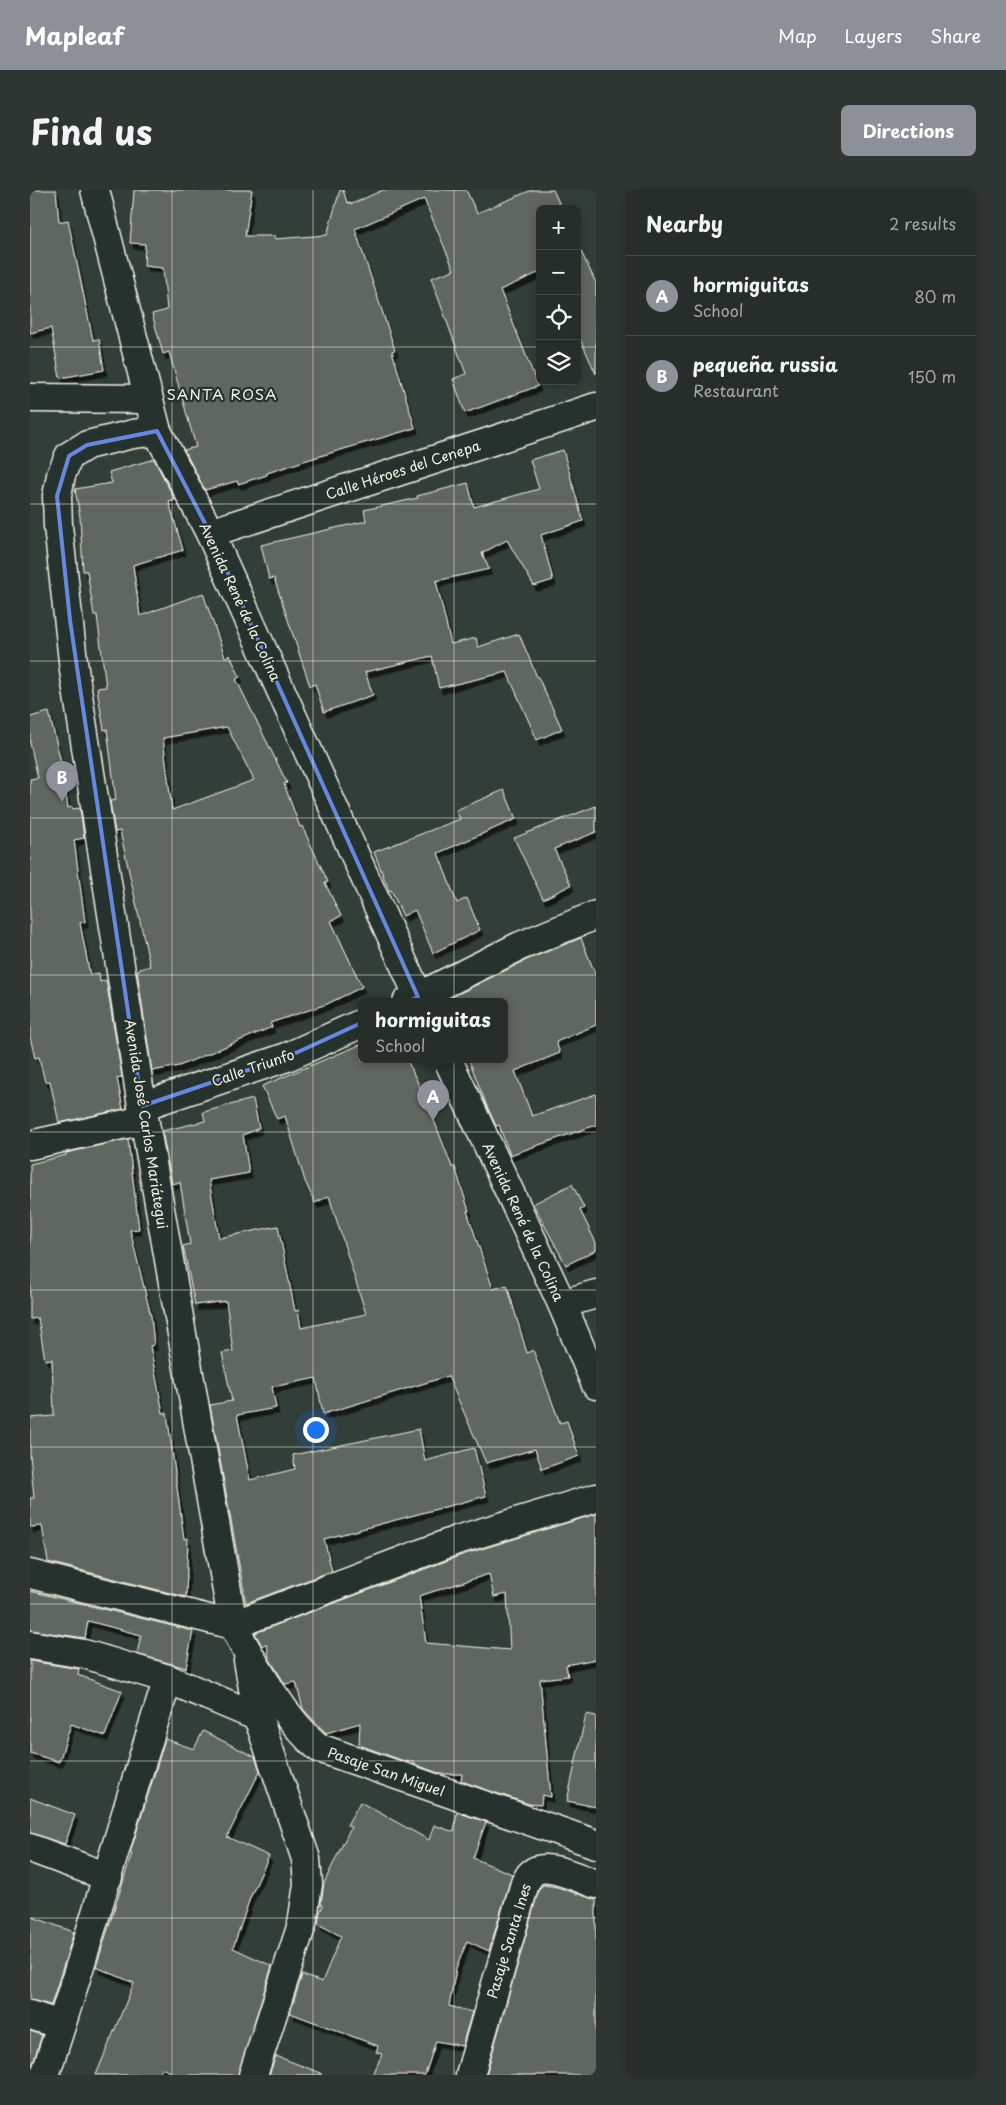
<!DOCTYPE html>
<html lang="en">
<head>
<meta charset="utf-8">
<style>
	body { margin:0; font-family:"Playpen Sans",sans-serif; background:#2e3632; color:#f1f3f6 }
	.controls { position:absolute; right:15px; top:15px; display:grid; overflow:hidden; border-radius:8px; box-shadow:0 2px 12px #0003 }
	.controls button { width:45px; height:45px; display:grid; place-items:center; padding:0; border:0; border-bottom:1px solid #424a47; background:#262e2a; color:#f1f3f6; font:25px sans-serif }
	.you { position:absolute; left:285px; top:1239px; width:18px; height:18px; margin:-12px; border:4px solid #fff; border-radius:50%; background:#1a73e8; box-shadow:0 0 0 8px #1a73e833 }
	.badge { display:grid; place-items:center; width:32px; height:32px; border-radius:50%; background:#8c9099; color:#fff; font-size:16px; font-weight:700 }
	.pin { position:absolute; translate:-50% -41px; filter:drop-shadow(0 1px 2px #0008) }
	.pin::after { content:''; position:absolute; top:26px; width:18px; height:15px; background:inherit; clip-path:polygon(0 0,100% 0,50% 100%) }
	.popup { position:absolute; left:328px; top:808px; width:150px; height:65px; box-sizing:border-box; display:grid; place-content:center; border-radius:8px; background:#262e2a; filter:drop-shadow(0 1px 4px #0005); font-size:16px; white-space:nowrap; color:#a4a8a8 }
	.popup b { font-size:19px; color:#f1f3f6 }
	.popup::after { content:''; position:absolute; left:50%; top:100%; margin-left:-10px; border:10px solid transparent; border-top-color:#262e2a }
	.list { margin:0; padding:0; list-style:none }
	h2 { display:flex; justify-content:space-between; align-items:center; height:65px; margin:0; padding:0 20px; font-size:21px }
	h2 small { font-size:16px; font-weight:400; color:#a4a8a8 }
	.list li { display:grid; grid-template-columns:32px 1fr auto; gap:15px; align-items:center; box-sizing:border-box; height:80px; padding:0 20px; border-top:1px solid #424a47 }
	.list b { display:block; font-size:19px; white-space:nowrap }
	.list p { margin:0; font-size:16px; white-space:nowrap; color:#a4a8a8 }
	.list em { font-size:16px; font-style:normal; color:#a4a8a8 }
	.icon { flex:none; width:28px; height:28px; fill:none; stroke:currentColor; stroke-width:2; stroke-linecap:round; stroke-linejoin:round }
	.map { position:relative; flex:none; width:566px; height:1885px; overflow:hidden; border-radius:8px }
	header { display:flex; align-items:center; gap:30px; box-sizing:border-box; height:70px; padding:0 25px; background:#8c9099; color:#fff }
	header strong { font-size:24px }
	nav { display:flex; gap:28px; margin-inline-start:auto; font-size:18px }
	.intro { display:flex; align-items:center; justify-content:space-between; box-sizing:border-box; height:120px; padding:0 30px }
	h1 { margin:0; font-size:35px }
	.button { padding:12px 22px; border-radius:8px; background:#8c9099; color:#fff; font-size:18px; font-weight:700 }
	main { display:flex; gap:30px; padding:0 30px }
	aside { flex:1; background:#262e2a; border-radius:8px; box-shadow:0 2px 12px #0003 }
	.map>svg:first-child { display:block }
</style>
</head>
<body>
<header>
<strong>Mapleaf</strong>
<nav><a>Map</a><a>Layers</a><a>Share</a></nav>
</header>
<div class="intro"><h1>Find us</h1><a class="button">Directions</a></div>
<main>
<div class="map">
<svg width="566" height="1885" viewBox="0 0 566 1885">
	<defs>
		<filter id="shadow"><feDropShadow dx="3" dy="5.5" stdDeviation="0" flood-color="#0009"/></filter>
	</defs>
	<rect width="100%" height="100%" fill="#323e38"/>
	<filter id="ink" filterUnits="userSpaceOnUse"><feTurbulence type="fractalNoise" baseFrequency=".02" numOctaves="2"/><feDisplacementMap in="SourceGraphic" scale="10" xChannelSelector="R" yChannelSelector="G"/><feConvolveMatrix kernelMatrix="1 2 1 2 8 2 1 2 1" color-interpolation-filters="sRGB"/></filter>
	<g filter="url(#ink)">
		<!-- building -->
		<g fill="#5f6861" stroke="#f4f1e8" fill-rule="evenodd" filter="url(#shadow)">
			<path d="M0 0H26L29 32 38 30 63 150 69 149 74 180 30 188 21 138 0 143Z"/>
			<path d="M104 0H222L215 46H245V49L297 45 310 0H313L317 12 322 14 353 0H436L447 23 502 0H523L532 19H510V82L470 100 508 196 435 223 423 189 436 184 401 88 424 80 394 9 325 39 365 160 362 161 385 238 280 269 237 283V285L208 294 207 291 175 300 154 260 166 257 139 162 133 164 122 124 137 120 133 78 114 76 115 54 100 53Z"/>
			<path d="M547 53 566 93V184L547 142Z"/>
			<path d="M533 260 553 331 511 345 523 390 504 396 477 350 452 363 459 379 406 391 421 454 446 448 448 457 489 444 507 487H508L532 539 507 550 477 482 409 498 402 466 335 482 343 505 294 522 285 494 280 496 244 388 239 389 231 355 336 331 334 320 388 308 387 306 438 293 444 317 509 299 500 270Z"/>
			<path d="M124 269 145 310 139 312 153 360 103 375 110 426 173 403 195 467 200 465 210 487 206 489 257 593 254 594 270 637 272 636 298 692 295 693 311 726 301 731 332 797 297 814 240 833 242 837 149 876 122 881 107 780 120 776 90 641 85 642 80 611 86 610 77 539 74 540 67 498 76 497 67 425H64L57 381H53L50 327 45 299 82 293 79 282ZM197 537 224 590 142 620 133 548Z"/>
			<path d="M19 522 32 576 38 618 42 617 43 619 50 618 54 648 44 650 55 732 50 733 60 785 69 783 70 792 76 790 92 887 87 888 93 919 29 933 20 891 15 892 9 867 5 868 0 847V589L8 588 0 553V527Z"/>
			<path d="M474 600 486 629 408 663 427 713 437 708 450 740 403 763 385 720 373 726 361 700 359 701 344 662 430 629 426 620Z"/>
			<path d="M566 616V642L524 659 541 695 513 709 484 648Z"/>
			<path d="M551 748 566 786V835L526 852 530 863 485 881 502 926 566 904V935L480 965 469 935 466 936 456 914 439 870H474V812H424L422 807 496 770Z"/>
			<path d="M332 854V870H377L397 912 422 977H425L439 1021H437L463 1099 477 1095 497 1163 503 1160 530 1233 537 1231 549 1266 512 1279 505 1259 456 1273 418 1186 293 1224 286 1188 242 1197 246 1218 207 1225 220 1290 265 1279 263 1265 389 1239 395 1271 444 1258 456 1306 294 1349 302 1381 216 1413 180 1215 202 1211 192 1163 203 1161 196 1111 165 1115 153 1056 160 1054 150 992 142 994 132 941 175 931 173 922 223 909 229 938 213 945 219 983 179 990 189 1048 248 1036 265 1121 268 1120 271 1138 336 1124 299 1006 285 1013 275 991 255 926 247 929 232 896Z"/>
			<path d="M98 949 109 1039 100 1040 121 1126 124 1155 120 1156 133 1223H137L154 1349 158 1348 156 1407 18 1372 12 1336 0 1337V1308H4L0 1265V1228L24 1226 22 1169 15 1170 8 1128 0 1129V974L36 965V963Z"/>
			<path d="M542 994 554 1018 550 1020 566 1053V1060L536 1075 503 1014Z"/>
			<path d="M566 1324V1469L536 1475 538 1486 510 1489 521 1607 512 1605 511 1615 499 1614 431 1591 432 1584H411L384 1574V1572L374 1571 329 1555 330 1533 296 1543 273 1519 266 1492 255 1494 239 1468 237 1455 232 1456 225 1443 432 1365ZM459 1384 464 1407 477 1404 480 1460 396 1453 389 1406Z"/>
			<path d="M0 1401 163 1441 156 1478 107 1464 111 1445 58 1431 55 1448 0 1440Z"/>
			<path d="M0 1471 49 1479 48 1485 92 1501 75 1546 41 1534 29 1572 0 1563Z"/>
			<path d="M556 1524 566 1526V1617L537 1611Z"/>
			<path d="M173 1541 225 1567 230 1581 197 1647 239 1666 220 1708 203 1758 242 1776 208 1885H147L132 1878 128 1885H66L104 1793 66 1777 102 1663H100L122 1592 135 1549 164 1559Z"/>
			<path d="M0 1608 45 1625 35 1654 0 1643Z"/>
			<path d="M330 1612 399 1650 404 1635 424 1642 427 1622 456 1632 443 1668 482 1684 459 1761 437 1751 426 1779 419 1816 442 1822 432 1856 406 1851 395 1885H343L352 1864 346 1862 348 1856 260 1823 272 1785 292 1792 311 1746 288 1734 290 1722 293 1715 291 1714 294 1693 321 1637 317 1635Z"/>
			<path d="M513 1695 527 1697 566 1710V1885H456L509 1699Z"/>
			<path d="M0 1726 44 1742 21 1815 0 1810Z"/>
			<path d="M0 1841 12 1845 0 1882Z"/>
			<path d="M246 1866 291 1883V1885H239Z"/>
		</g>
		<g fill="none" stroke-linecap="round" stroke-linejoin="round">
			<!-- street casing -->
			<g stroke="#f4f1e8" stroke-width="31">
				<g id="street">
					<path d="M65 0 127 241 180 343 391 812"/>
					<path d="M0 208 118 209"/>
					<path d="M127 241 103 244 57 255 39 266 31 285 27 306 28 336 44 480 112 916 203 1435C226 1477 252 1527 289 1558L566 1654"/>
					<path d="M180 343 566 217"/>
					<path d="M377 812 490 756 566 725"/>
					<path d="M418 870 532 1114 566 1195"/>
					<path d="M112 916 257 867 332 833"/>
					<path d="M0 955 114 930"/>
					<path d="M532 1114 566 1104"/>
					<path d="M0 1384 203 1435 427 1350 566 1308"/>
					<path d="M0 1455 54 1464 138 1489 228 1527"/>
					<path d="M218 1470 228 1527 276 1669 278 1694 272 1734 223 1885"/>
					<path d="M0 1658 78 1687"/>
					<path d="M0 1825 31 1835"/>
					<path d="M15 1885C59 1754 95 1620 138 1489"/>
					<path d="M440 1885 495 1693C497 1690 499 1685 502 1683 515 1671 551 1689 566 1694"/>
				</g>
			</g>
			<!-- street -->
			<use href="#street" stroke="#26332d" stroke-width="28"/>
		</g>
	</g>
	<!-- marked area -->
	<path fill="none" stroke="#6887de" stroke-width="4" stroke-linejoin="round" d="M127 241 180 343 388 807 257 867 112 916 40 430 27 306 39 266 57 255Z"/>
	<!-- grid -->
	<path fill="none" stroke="#f4f1e8" stroke-width="1" stroke-opacity="0.55" d="M142 0V1885M283 0V1885M424 0V1885M0 157H510M547 157H566M0 314H566M0 471H566M0 628H566M0 785H566M0 942H566M0 1100H566M0 1257H566M0 1414H566M0 1571H566M0 1728H566"/>
	<g text-anchor="middle" stroke-width="4.5" stroke-linejoin="round" paint-order="stroke">
		<!-- street labels -->
		<g font-size="14" fill="#f4f1e8" stroke="#26332d">
			<text transform="translate(373 280) rotate(-18)" y="5">Calle Héroes del Cenepa</text>
			<text transform="translate(210 412) rotate(65)" y="5">Avenida René de la Colina</text>
			<text transform="translate(223 878) rotate(-19)" y="5">Calle Triunfo</text>
			<text transform="translate(116 934) rotate(81)" y="5">Avenida José Carlos Mariátegui</text>
			<text transform="translate(493 1032) rotate(65)" y="5">Avenida René de la Colina</text>
			<text transform="translate(356 1582) rotate(19)" y="5">Pasaje San Miguel</text>
			<text transform="translate(479 1751) rotate(-73)" y="5">Pasaje Santa Ines</text>
		</g>
		<!-- neighbourhood labels -->
		<g font-size="15" letter-spacing="1" fill="#f4f1e8" stroke="#26332d">
			<text x="192" y="210">SANTA ROSA</text>
		</g>
	</g>
</svg>
<div class="controls">
<button>+</button>
<button>−</button>
<button><svg class="icon" aria-label="locate" viewBox="0 0 24 24"><circle cx="12" cy="12" r="6"/><path d="M12 2v4M12 18v4M2 12h4M18 12h4"/></svg></button>
<button><svg class="icon" aria-label="layers" viewBox="0 0 24 24"><path d="M12 4l9 5-9 5-9-5zM3 14l9 5 9-5"/></svg></button>
</div>
<div class="you"></div>
<div class="pin badge" style="left:403px;top:931px">A</div>
<div class="popup"><b>hormiguitas</b>School</div>
<div class="pin badge" style="left:32px;top:612px">B</div>
</div>
<aside>
<h2>Nearby<small>2 results</small></h2>
<ul class="list">
<li><span class="badge">A</span><div><b>hormiguitas</b><p>School</p></div><em>80 m</em></li>
<li><span class="badge">B</span><div><b>pequeña russia</b><p>Restaurant</p></div><em>150 m</em></li>
</ul>
</aside>
</main>
</body>
</html>
